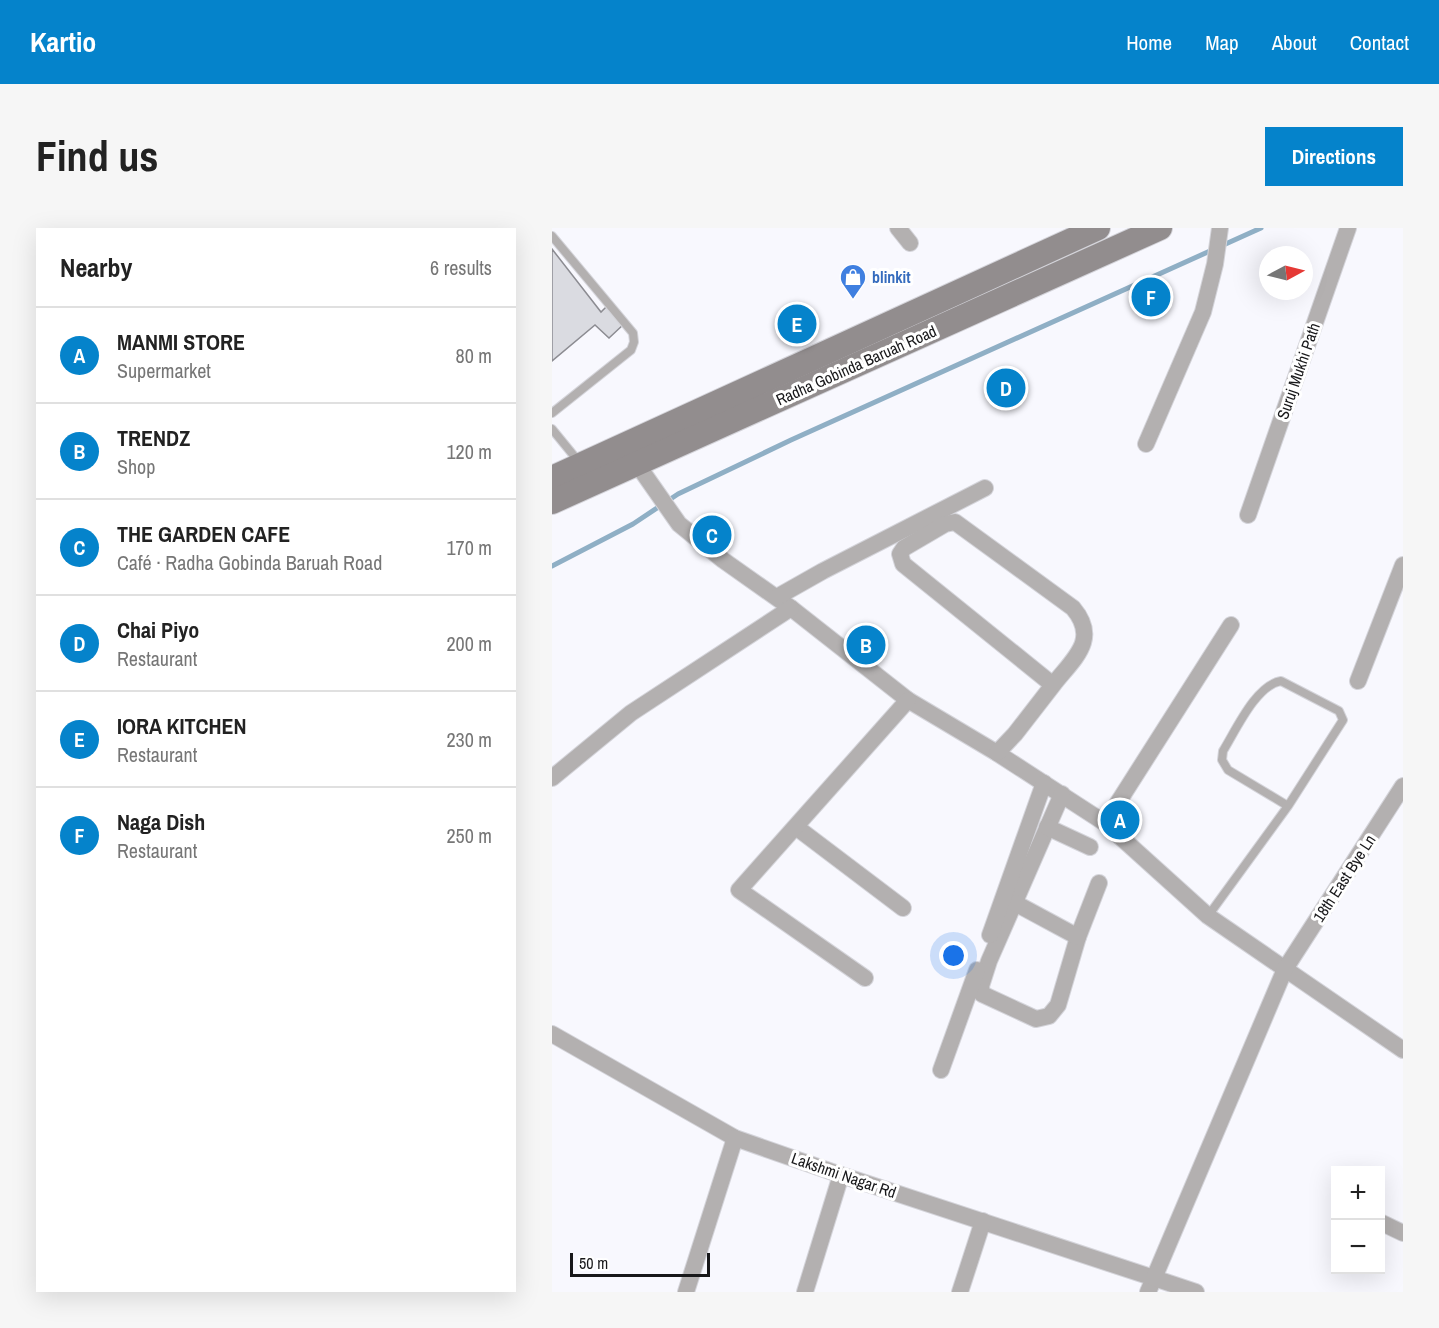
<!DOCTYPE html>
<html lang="en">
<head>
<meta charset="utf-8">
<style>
	body { margin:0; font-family:"Archivo Narrow",sans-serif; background:#f6f6f6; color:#222 }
	.controls { position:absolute; right:18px; bottom:18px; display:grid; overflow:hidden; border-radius:0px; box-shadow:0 6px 24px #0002 }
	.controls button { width:54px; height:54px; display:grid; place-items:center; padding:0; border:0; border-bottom:2px solid #e0e0e0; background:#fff; color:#222; font:30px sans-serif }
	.compass { position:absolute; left:707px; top:18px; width:54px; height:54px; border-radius:50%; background:#fff; box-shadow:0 6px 24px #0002; rotate:83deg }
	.scale { position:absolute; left:18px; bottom:15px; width:140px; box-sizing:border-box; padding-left:6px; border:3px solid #18181a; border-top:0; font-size:16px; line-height:21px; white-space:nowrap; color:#18181a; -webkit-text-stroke:4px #fff; paint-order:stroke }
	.you { position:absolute; left:402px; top:728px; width:21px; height:21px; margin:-15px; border:4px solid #fff; border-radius:50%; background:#1a73e8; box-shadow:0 0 0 9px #1a73e833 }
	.badge { display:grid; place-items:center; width:39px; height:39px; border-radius:50%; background:#0583cb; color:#fff; font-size:20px; font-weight:700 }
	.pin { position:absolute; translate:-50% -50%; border:3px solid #fff; box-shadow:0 2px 6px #0006 }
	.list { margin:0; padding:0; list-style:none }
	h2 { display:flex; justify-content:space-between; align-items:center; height:78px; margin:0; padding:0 24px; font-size:26px }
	h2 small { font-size:20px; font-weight:400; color:#767676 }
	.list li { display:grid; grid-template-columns:39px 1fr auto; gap:18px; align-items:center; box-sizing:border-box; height:96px; padding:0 24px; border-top:2px solid #e0e0e0 }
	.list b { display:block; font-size:22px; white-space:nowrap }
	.list p { margin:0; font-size:20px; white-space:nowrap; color:#767676 }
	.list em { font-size:20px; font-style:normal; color:#767676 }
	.map { position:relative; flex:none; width:851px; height:1064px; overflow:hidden; border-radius:0px }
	header { display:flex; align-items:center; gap:36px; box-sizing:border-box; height:84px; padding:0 30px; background:#0583cb; color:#fff }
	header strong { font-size:28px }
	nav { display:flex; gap:33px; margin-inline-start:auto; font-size:21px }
	.intro { display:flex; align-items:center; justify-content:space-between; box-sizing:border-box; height:144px; padding:0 36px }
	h1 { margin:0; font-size:42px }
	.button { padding:15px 27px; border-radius:0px; background:#0583cb; color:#fff; font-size:21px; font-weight:700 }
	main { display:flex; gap:36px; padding:0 36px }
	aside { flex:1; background:#fff; border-radius:0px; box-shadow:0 6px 24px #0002 }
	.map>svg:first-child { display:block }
</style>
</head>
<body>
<header>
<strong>Kartio</strong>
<nav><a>Home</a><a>Map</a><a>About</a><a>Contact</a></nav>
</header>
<div class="intro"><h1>Find us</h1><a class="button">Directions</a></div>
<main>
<aside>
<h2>Nearby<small>6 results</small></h2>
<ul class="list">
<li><span class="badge">A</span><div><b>MANMI STORE</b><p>Supermarket</p></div><em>80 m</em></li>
<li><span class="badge">B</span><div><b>TRENDZ</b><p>Shop</p></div><em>120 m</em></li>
<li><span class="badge">C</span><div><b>THE GARDEN CAFE</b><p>Café · Radha Gobinda Baruah Road</p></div><em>170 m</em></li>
<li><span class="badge">D</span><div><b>Chai Piyo</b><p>Restaurant</p></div><em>200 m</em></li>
<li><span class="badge">E</span><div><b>IORA KITCHEN</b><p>Restaurant</p></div><em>230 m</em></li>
<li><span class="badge">F</span><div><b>Naga Dish</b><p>Restaurant</p></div><em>250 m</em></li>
</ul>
</aside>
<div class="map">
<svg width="851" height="1064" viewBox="0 0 851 1064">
	<rect width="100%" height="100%" fill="#f8f8fe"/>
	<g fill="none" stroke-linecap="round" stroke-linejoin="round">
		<!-- stream -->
		<path stroke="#8fafc5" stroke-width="5" d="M0 338 81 296 126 266 239 212 709 0"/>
	</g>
	<!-- building -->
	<path fill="#dadbe1" stroke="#8c8c92" stroke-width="1.5" d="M0 21 49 84 56 77 72 96 57 110 43 97 0 133Z"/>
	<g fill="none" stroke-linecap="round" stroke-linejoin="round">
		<!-- service casing -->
		<g stroke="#d4d4da" stroke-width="10">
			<g id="service">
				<path d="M0 8 81 105 82 114 79 122 0 185"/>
				<path d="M0 201 27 234"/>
				<path d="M656 688 736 578 791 492 787 483 729 453C704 457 684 502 671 523L670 532 676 542 736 578"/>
			</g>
		</g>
		<!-- minor casing -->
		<g stroke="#d4d4da" stroke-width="18">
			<g id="minor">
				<path d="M346 0 358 15"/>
				<path d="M594 216 651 84 663 36 668 0"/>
				<path d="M85 236 127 296 171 332 239 380 356 472 445 525 553 595 656 688 851 822"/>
				<path d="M696 287 796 0"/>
				<path d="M225 369 271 343 433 260"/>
				<path d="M806 453 851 337"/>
				<path d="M445 525 463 506 501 457 351 336 348 326 352 320 393 296 403 294 521 380C548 412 521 431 501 457"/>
				<path d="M0 550 79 485 239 380"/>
				<path d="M510 566 437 733 429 758 430 766 484 791 497 788 506 777 526 709 547 655"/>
				<path d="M553 595 679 397"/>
				<path d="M244 599 351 680"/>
				<path d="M495 599 538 619"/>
				<path d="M463 675 526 709"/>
				<path d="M438 707 492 555"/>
				<path d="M313 750 187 662 356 472"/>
				<path d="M0 806 183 910 289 947 602 1050 596 1064"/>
				<path d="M389 842 425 742"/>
				<path d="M828 994 851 1005"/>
				<path d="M134 1064 183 910"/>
				<path d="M253 1064 289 947"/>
				<path d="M408 1064 431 993"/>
				<path d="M644 1064 602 1050 733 741 851 558"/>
			</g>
		</g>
		<!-- secondary casing -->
		<g stroke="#d4d4da" stroke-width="26">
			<g id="secondary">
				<path d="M0 250 546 0"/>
				<path d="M0 274 608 0"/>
			</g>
		</g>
		<!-- service -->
		<use href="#service" stroke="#b3b0b0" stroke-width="8"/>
		<!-- minor -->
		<use href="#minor" stroke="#b3b0b0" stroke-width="16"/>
		<!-- secondary -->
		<use href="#secondary" stroke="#928d8e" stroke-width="24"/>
	</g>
	<!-- icons -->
	<defs>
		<g id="shop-pin" transform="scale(1.35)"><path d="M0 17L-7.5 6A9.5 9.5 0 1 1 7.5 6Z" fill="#3f7fe0" stroke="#fff"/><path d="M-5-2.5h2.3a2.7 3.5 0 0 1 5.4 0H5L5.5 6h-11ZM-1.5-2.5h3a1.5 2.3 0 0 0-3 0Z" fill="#fff"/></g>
	</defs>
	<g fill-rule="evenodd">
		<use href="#shop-pin" x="301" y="49"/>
	</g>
	<g text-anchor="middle" stroke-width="6" stroke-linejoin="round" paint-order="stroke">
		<!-- shop labels -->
		<g font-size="16" font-weight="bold" fill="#366cbe" stroke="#fff" text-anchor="start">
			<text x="320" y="55">blinkit</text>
		</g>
		<!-- street labels -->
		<g font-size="16" fill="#18181a" stroke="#fff">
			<text transform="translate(304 137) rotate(-24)" y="6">Radha Gobinda Baruah Road</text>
			<text transform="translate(746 143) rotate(-71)" y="6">Suruj Mukhi Path</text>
			<text transform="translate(792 650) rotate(-57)" y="6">18th East Bye Ln</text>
			<text transform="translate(292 947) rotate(19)" y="6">Lakshmi Nagar Rd</text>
		</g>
	</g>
</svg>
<div class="controls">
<button>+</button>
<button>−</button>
</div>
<svg class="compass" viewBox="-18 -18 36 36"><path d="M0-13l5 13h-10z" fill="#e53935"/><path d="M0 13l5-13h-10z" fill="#767676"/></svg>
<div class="scale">50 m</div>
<div class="you"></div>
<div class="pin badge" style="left:568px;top:592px">A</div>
<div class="pin badge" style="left:314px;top:417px">B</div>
<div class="pin badge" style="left:160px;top:307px">C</div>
<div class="pin badge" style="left:454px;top:160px">D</div>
<div class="pin badge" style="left:245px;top:96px">E</div>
<div class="pin badge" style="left:599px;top:69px">F</div>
</div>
</main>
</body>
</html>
